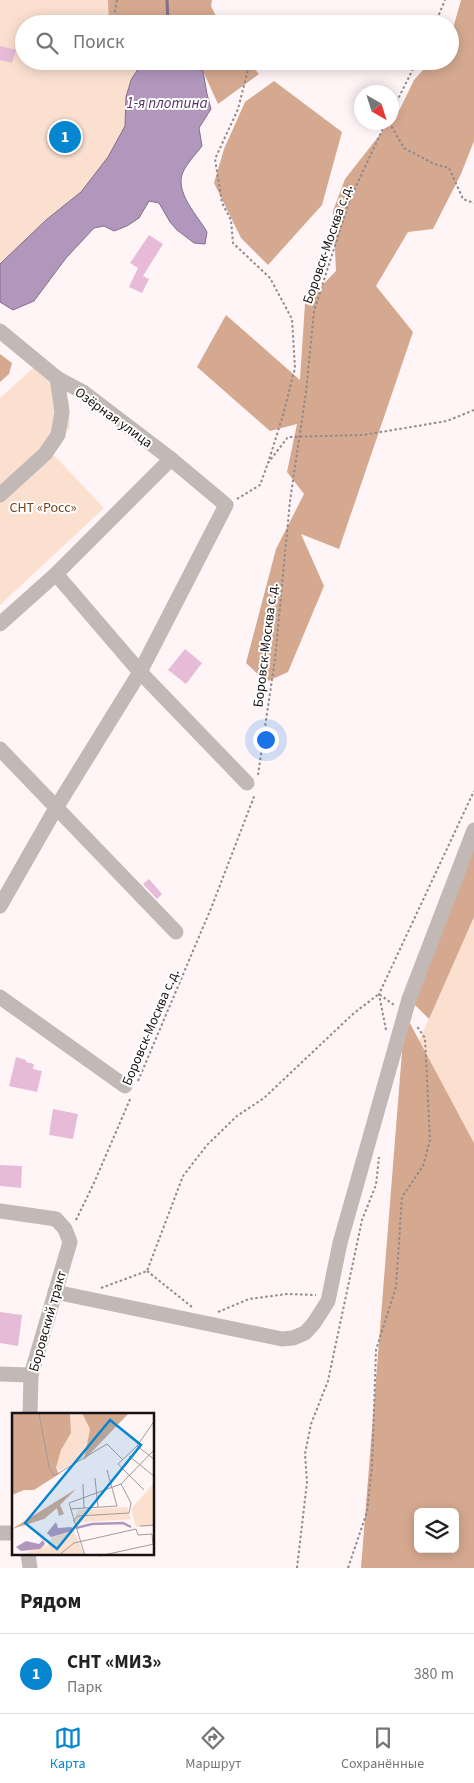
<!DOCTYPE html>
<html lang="ru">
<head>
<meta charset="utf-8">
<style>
	body { margin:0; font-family:"Source Sans 3",sans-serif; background:#f6f6f6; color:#222 }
	.controls { position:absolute; right:15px; bottom:15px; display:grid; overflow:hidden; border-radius:8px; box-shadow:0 2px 12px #0003 }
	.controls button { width:45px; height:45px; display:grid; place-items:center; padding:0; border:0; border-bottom:1px solid #e0e0e0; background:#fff; color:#222; font:25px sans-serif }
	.compass { position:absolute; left:354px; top:85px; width:45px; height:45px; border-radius:50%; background:#fff; box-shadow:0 2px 12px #0003; rotate:141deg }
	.you { position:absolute; left:265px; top:739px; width:18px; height:18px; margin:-12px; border:4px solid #fff; border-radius:50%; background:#1a73e8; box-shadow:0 0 0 8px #1a73e833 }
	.badge { display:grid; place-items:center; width:32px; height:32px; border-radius:50%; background:#0686ce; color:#fff; font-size:16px; font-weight:700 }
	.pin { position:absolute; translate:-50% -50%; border:2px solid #fff; box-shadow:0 1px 5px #0006 }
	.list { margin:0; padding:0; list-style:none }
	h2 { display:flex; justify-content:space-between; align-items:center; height:65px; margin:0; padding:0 20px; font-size:21px }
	h2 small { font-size:16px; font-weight:400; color:#767676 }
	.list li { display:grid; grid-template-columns:32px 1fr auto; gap:15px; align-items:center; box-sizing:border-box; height:80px; padding:0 20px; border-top:1px solid #e0e0e0 }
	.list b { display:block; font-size:19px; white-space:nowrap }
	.list p { margin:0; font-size:16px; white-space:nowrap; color:#767676 }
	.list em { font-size:16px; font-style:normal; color:#767676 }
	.icon { flex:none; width:28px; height:28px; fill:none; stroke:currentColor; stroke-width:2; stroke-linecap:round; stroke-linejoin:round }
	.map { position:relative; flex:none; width:474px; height:1568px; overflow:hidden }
	.search { position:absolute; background:#fff; box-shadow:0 2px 12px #0003; left:15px; right:15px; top:15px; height:55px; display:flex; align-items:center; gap:12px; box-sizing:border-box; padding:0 18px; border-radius:28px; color:#767676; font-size:19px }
	.sheet { height:145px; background:#fff }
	nav { display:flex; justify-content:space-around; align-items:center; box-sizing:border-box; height:70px; border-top:1px solid #e0e0e0; background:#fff; font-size:14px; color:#767676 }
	nav a { display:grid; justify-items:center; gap:2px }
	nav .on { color:#0686ce }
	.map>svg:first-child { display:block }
</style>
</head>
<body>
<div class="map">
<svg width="474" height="1568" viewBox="0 0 474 1568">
	<rect width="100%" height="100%" fill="#fff5f7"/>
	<!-- green -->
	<g fill="#fbe0d0">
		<path d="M0 0H121L128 24H24V61H135L139 84 120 155 0 273Z"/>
		<path d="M42 360 69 401 70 427 51 452 104 508 0 605V398Z"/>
		<path d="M474 917V1143L419 1041Z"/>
	</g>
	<!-- forest -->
	<g fill="#d5a990" fill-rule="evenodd">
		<path d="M108 0H212L211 6 220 24H109Z"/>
		<path d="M461 0H474V141L461 174 433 229 408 232 376 286 413 332 339 549 301 534 324 586 288 672 266 682 246 663 276 549 304 494 287 472 297 424 270 431 197 367 226 315 300 380 305 303 336 271 333 211 345 179 389 123 392 122V120L400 109 414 80 431 61H450V39Z"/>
		<path d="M183 61H248L259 74 218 104 203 71Z"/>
		<path d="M274 81 342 132 322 205 268 265 241 238 214 183 224 149 245 102Z"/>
		<path d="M0 354 12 363 9 374 0 382Z"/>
		<path d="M474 839V917L429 1019 409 999Z"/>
		<path d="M405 1014 474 1143V1568H361ZM418 1512H455V1549H418Z"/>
	</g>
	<!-- water -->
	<path fill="#b297bd" stroke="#846e89" d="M170 61 203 71 207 94 211 109 199 128 202 146C196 154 187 163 183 172 174 192 198 216 207 232L205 244 194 243 177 230 170 222 159 203 149 201 139 218 127 226 114 231 104 226 94 228 66 258 34 301 13 310 0 302V264L46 220 81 192 108 157 125 126 126 97 131 80 140 66Z"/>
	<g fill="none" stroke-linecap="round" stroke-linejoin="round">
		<!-- stream -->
		<path stroke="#846e89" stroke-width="3" d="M167 0 168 24"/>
	</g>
	<!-- building -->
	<g fill="#e7bbd7">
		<path d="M0 46 16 50 12 63 0 60Z"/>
		<path d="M149 235 163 244 143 276 149 279 142 293 129 287 138 268 130 263Z"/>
		<path d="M185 649 202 663 186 684 168 670Z"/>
		<path d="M149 879 162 894 157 899 143 884Z"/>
		<path d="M16 1057 26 1060V1062L34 1064 33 1069 42 1071 37 1092 9 1086Z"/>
		<path d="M53 1109 78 1114 73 1139 49 1135Z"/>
		<path d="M0 1165 22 1166 21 1188 0 1186Z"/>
		<path d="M0 1312 22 1315 18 1346 0 1343Z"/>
	</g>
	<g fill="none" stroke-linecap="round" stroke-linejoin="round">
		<!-- path -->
		<g stroke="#91888a" stroke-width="2" stroke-dasharray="2.5 2.5" stroke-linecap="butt">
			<path d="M117 0 115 11 118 24"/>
			<path d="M435 24 445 0"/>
			<path d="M248 61 249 66 238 109 215 159 222 203 231 220 233 243 270 278 292 319 295 368 283 415 268 463"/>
			<path d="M392 111 417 61"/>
			<path d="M389 122 404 148 434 164 449 168 463 199 474 203"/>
			<path d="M237 499 260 485 268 463 288 437 363 435 447 421 474 410"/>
			<path d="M258 775 275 659 290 501 306 392 314 311 350 199 386 122"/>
			<path d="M386 1030 379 994 474 791"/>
			<path d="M138 1081 212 906 255 794"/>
			<path d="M76 1220 94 1183 131 1097"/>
			<path d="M147 1271 192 1307"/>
			<path d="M101 1288 147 1271 183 1176 207 1145 237 1116 264 1098 354 1013 379 994 394 1005"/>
			<path d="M218 1312 249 1299 287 1294 316 1295"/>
			<path d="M297 1568 307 1482 305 1454 311 1424 328 1381 362 1220 376 1185 379 1157"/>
			<path d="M348 1568 367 1512 372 1466 376 1350 396 1287 402 1197 423 1166 430 1140 425 1038 416 1025"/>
		</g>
		<!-- minor -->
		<g stroke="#c2b8b6" stroke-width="15">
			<path d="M0 331 57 378 83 392 171 459 226 505 140 672 56 808 0 906"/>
			<path d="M0 495 45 454 58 435 62 412 57 378"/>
			<path d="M56 574 140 672 247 783"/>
			<path d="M0 624 56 574 171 459"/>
			<path d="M0 749 176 932"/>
			<path d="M0 997 125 1086"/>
			<path d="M0 1211 56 1219 65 1229 70 1242 31 1375 30 1414"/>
			<path d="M55 1292 282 1339 293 1338 305 1333 314 1323 328 1301 340 1243 409 999 474 830"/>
			<path d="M0 1374 31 1375"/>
			<path d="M0 1533H14"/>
			<path d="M28 1554 30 1568"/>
		</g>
	</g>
	<g text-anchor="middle" stroke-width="4" stroke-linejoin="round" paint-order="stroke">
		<!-- street labels -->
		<g font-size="14" fill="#181011" stroke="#fff">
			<text transform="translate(327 244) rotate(-71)" y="5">Боровск-Москва с.д.</text>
			<text transform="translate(114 417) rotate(36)" y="5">Озёрная улица</text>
			<text transform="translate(265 645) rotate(-83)" y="5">Боровск-Москва с.д.</text>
			<text transform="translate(150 1027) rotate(-67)" y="5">Боровск-Москва с.д.</text>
			<text transform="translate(47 1321) rotate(-74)" y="5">Боровский тракт</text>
		</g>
		<!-- park labels -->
		<g font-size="14" fill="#79411b" stroke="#fff">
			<text x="43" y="512">СНТ «Росс»</text>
		</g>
		<!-- water labels -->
		<g font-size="15" font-style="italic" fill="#563264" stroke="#fff">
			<text x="167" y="108">1-я плотина</text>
		</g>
	</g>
	<!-- overview -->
	<g transform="translate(12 1413)">
		<rect width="142" height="142" fill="#fff5f7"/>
		<path d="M58 0H70L78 16 73 44 47 58 44 55 49 37 59 20ZM142 70V113L124 114 119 96ZM115 94 119 106 61 110 65 97ZM49 118H62L72 142 5 143 36 132 42 121Z" fill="#fbe0d0"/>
		<path d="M0 0H58L59 20 49 37 44 55 47 61 22 77H12L0 82ZM70 0H117L72 47 78 16ZM64 76 48 92 52 101 47 103 45 95 32 106 0 116Z" fill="#d5a990"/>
		<path d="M44 109 46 115 59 114 62 117 39 124 35 120ZM31 127 33 131 28 136 9 138 4 134 14 128 27 131Z" fill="#b297bd"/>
		<path fill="none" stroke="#b297bd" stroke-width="2.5" d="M64 115 80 111 111 110 119 114"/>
		<path fill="none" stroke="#a3999b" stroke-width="1" d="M27 0 37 54 42 63 95 31 111 47M125 33 143 47M117 43 143 64M83 65 86 94M71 71 72 95M132 77 106 51 125 33 143 7M58 96 105 93 95 57M61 108 66 103 117 100 119 90 109 71M128 113 143 112M46 143 62 130 124 116 126 122 140 121 141 131M73 143 57 90 109 71 143 36M87 143 142 131"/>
		<path fill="#0686ce" fill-opacity="0.15" stroke="#0686ce" stroke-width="2.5" d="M98 7 129 32 45 136 13 110Z"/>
		<rect width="142" height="142" fill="none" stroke="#181011" stroke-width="2.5"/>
	</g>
</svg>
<div class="controls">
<button><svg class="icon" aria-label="layers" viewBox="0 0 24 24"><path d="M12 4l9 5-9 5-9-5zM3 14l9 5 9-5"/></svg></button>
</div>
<svg class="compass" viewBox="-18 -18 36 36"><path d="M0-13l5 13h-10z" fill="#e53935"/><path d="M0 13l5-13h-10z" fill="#767676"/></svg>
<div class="you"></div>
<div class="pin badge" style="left:65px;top:137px">1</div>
<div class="search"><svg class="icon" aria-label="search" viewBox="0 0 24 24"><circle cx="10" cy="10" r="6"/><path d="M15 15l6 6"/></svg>Поиск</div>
</div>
<section class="sheet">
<h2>Рядом<small></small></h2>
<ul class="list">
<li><span class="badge">1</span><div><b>СНТ «МИЗ»</b><p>Парк</p></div><em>380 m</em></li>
</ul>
</section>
<nav>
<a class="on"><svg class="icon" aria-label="map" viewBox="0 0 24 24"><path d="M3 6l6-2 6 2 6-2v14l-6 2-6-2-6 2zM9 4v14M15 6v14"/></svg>Карта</a>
<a><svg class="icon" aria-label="directions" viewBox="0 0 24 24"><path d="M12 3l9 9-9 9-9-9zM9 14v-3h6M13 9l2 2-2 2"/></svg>Маршрут</a>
<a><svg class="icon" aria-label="saved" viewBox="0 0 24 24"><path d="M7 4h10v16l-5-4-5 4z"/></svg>Сохранённые</a>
</nav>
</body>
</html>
